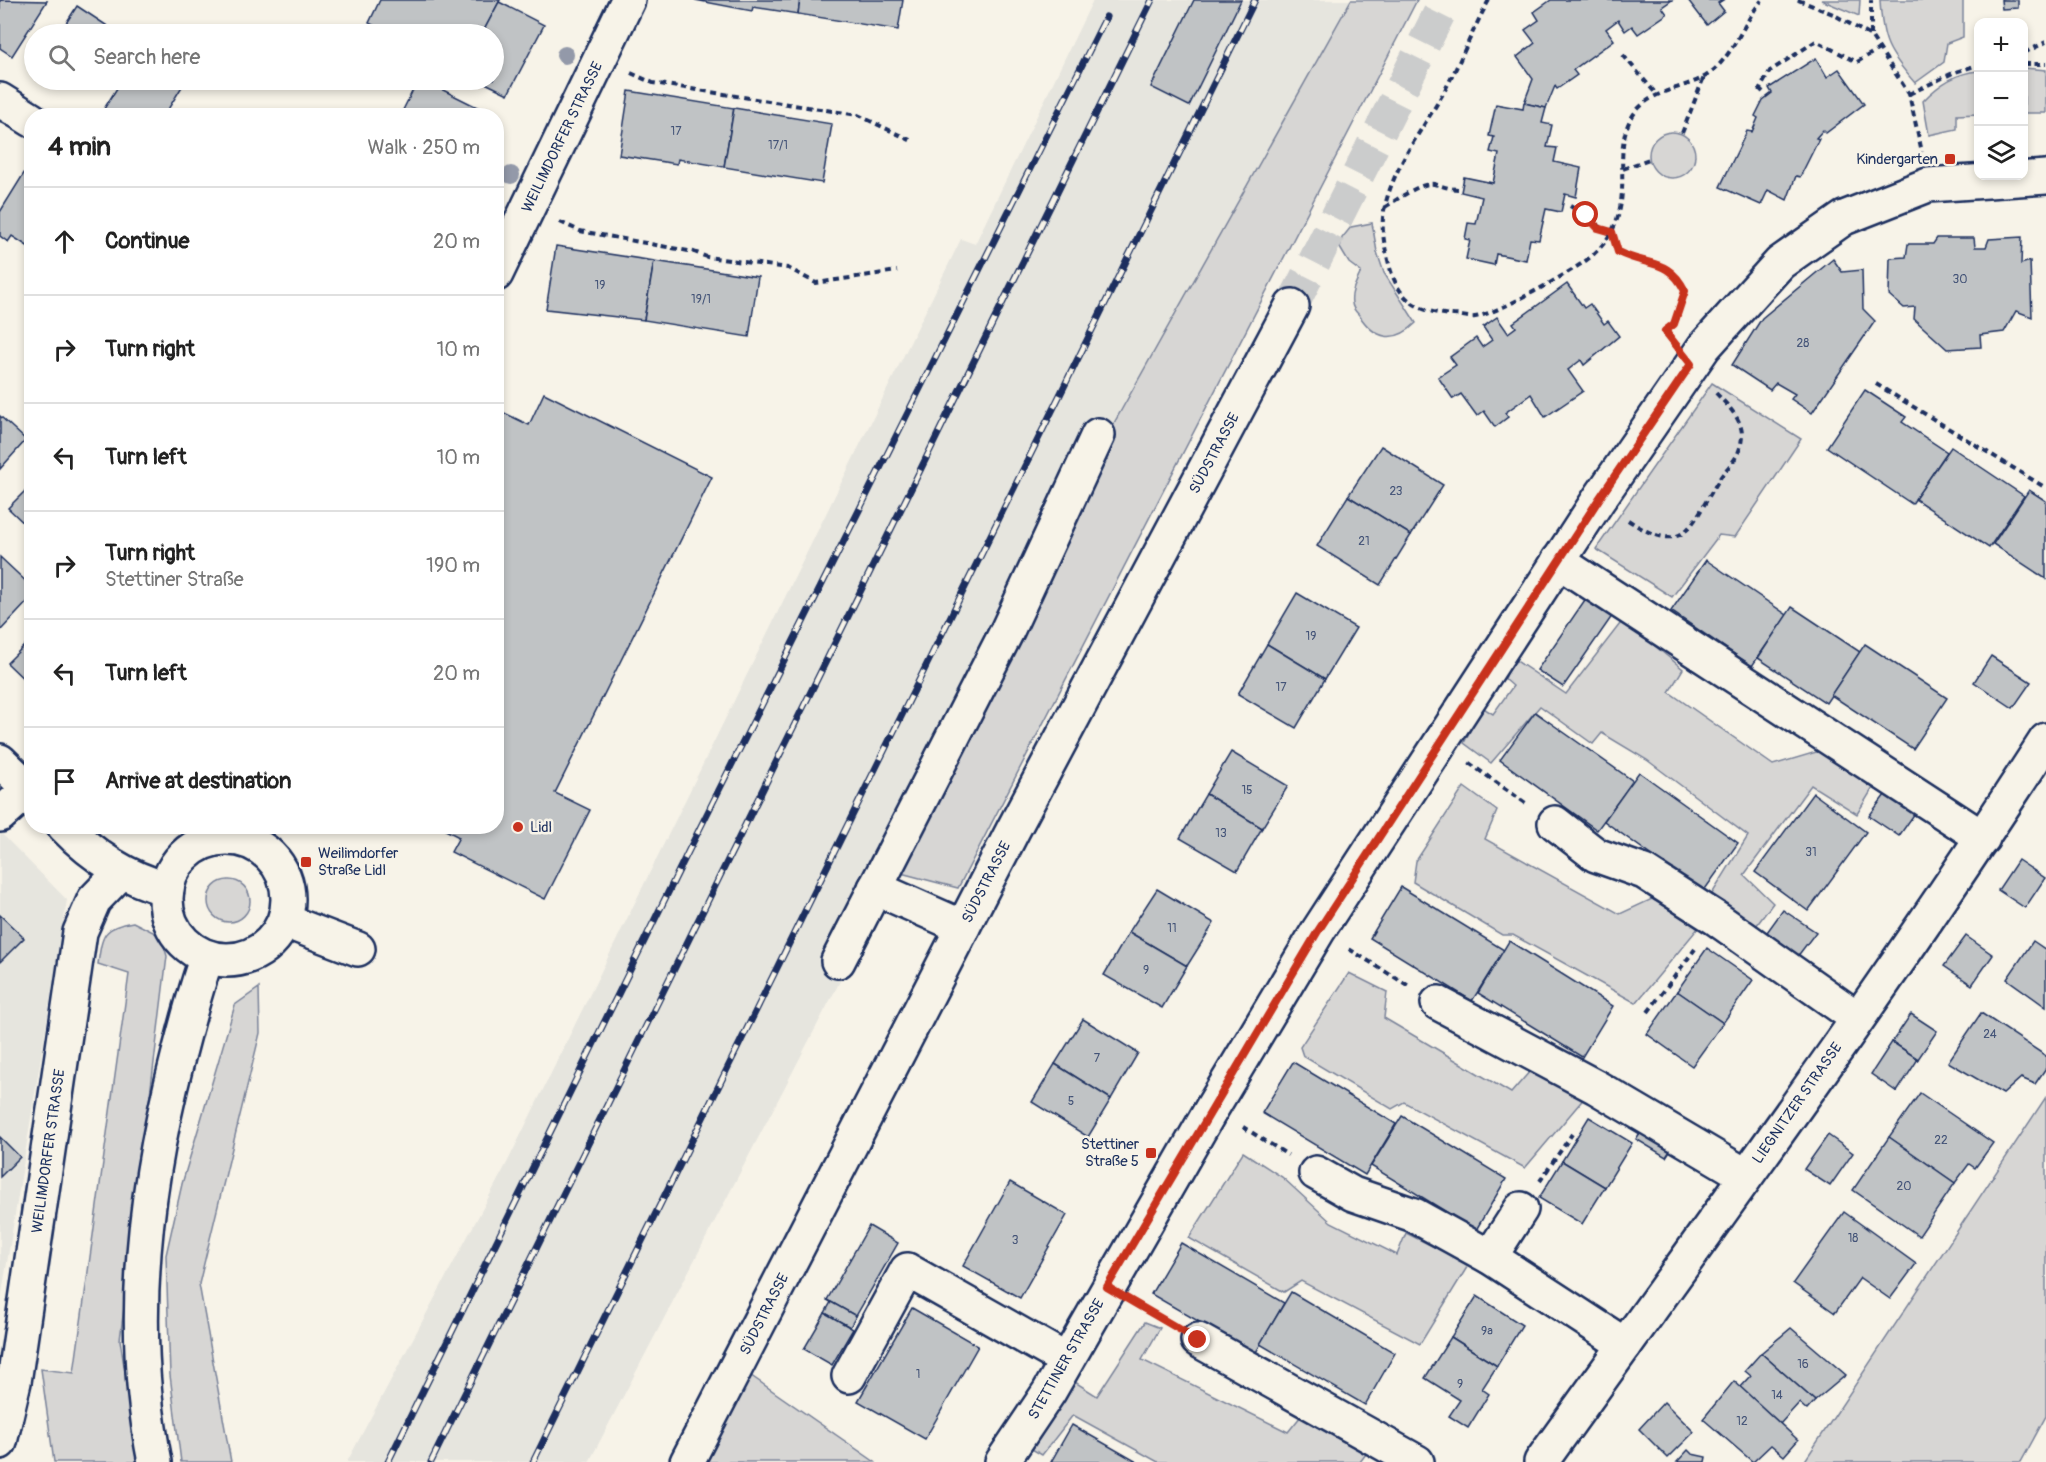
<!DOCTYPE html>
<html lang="en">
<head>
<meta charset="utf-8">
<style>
	body { margin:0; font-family:Pangolin,sans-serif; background:#f6f6f6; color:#222 }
	.controls { position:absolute; right:18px; top:18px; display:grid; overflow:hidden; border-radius:12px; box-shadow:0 3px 9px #0003 }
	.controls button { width:54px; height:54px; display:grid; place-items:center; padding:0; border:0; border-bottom:2px solid #e0e0e0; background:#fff; color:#222; font:30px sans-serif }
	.stop { position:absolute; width:18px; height:18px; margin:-14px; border:4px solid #c8321e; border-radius:50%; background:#fff }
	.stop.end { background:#c8321e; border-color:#fff; box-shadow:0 2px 6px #0008 }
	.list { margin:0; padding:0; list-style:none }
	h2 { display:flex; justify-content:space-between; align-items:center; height:78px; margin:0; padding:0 24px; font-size:26px }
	h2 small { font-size:20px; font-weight:400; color:#767676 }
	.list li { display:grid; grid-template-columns:39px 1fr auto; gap:18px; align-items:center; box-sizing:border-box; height:108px; padding:0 24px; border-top:2px solid #e0e0e0 }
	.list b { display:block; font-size:22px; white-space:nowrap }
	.list p { margin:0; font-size:20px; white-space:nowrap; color:#767676 }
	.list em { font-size:20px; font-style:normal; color:#767676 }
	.icon { flex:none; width:33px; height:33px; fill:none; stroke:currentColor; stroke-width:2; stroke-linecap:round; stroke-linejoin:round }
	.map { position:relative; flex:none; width:2046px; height:1462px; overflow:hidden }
	.search { position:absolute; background:#fff; box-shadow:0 3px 9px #0003; left:24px; top:24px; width:480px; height:66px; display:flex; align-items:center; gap:15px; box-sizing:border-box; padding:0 21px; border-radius:33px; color:#767676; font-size:22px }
	.panel { position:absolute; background:#fff; box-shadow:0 3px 9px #0003; left:24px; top:108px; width:480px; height:726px; border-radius:24px }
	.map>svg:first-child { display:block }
</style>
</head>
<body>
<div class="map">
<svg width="2046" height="1462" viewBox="0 0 2046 1462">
	<rect width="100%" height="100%" fill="#f7f3e8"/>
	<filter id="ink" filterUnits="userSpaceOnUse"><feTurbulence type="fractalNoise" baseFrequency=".0167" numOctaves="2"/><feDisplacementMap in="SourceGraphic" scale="12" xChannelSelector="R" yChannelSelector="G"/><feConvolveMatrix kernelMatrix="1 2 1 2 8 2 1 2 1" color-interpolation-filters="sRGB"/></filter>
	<g filter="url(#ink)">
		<!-- built -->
		<g fill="#e6e5de">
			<path d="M1093 0H1351L1109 432 897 872 589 1462H347L507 1163 961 239 975 244Z"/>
			<path d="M0 832 67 900 0 1305Z"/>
		</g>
		<!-- green -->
		<g fill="#d7d6d4" stroke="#798299" stroke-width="1.5">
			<path d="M1351 0H1417L958 888 897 872 1109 432Z"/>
			<path d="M1821 0H1860L1859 16Z"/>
			<path d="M1880 0H1963V37L1947 43 1944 62 1915 83C1888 52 1882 41 1880 0Z"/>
			<path d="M2024 68 2046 70V113H2024Z"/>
			<path d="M1978 71V114L1957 115V129L1929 135 1923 101C1938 85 1956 73 1978 71Z"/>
			<circle cx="1672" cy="155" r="23"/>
			<path d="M1372 223 1377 252 1384 273 1416 323C1395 344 1375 340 1359 315 1356 312 1352 307 1352 303 1350 292 1357 281 1361 272L1349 263 1340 248 1342 238 1351 227Z"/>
			<path d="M1712 383 1801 439 1735 537 1719 535 1672 597 1596 549Z"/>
			<path d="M1623 620 1683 669 1669 692 1773 765 1823 750 1876 783 1857 814 1811 785 1744 875 1773 903 1751 933 1710 897 1748 836 1647 760 1602 733 1593 744 1540 706 1491 763 1464 743 1482 707 1493 714 1513 686 1505 679 1512 658 1566 694Z"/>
			<path d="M1464 787 1497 811 1485 839 1620 914 1652 899 1699 927 1636 1003 1513 935H1502L1413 882 1416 861Z"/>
			<circle cx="229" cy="901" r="21"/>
			<path d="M133 922 161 936 167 956 120 1340 139 1462H54L41 1369 74 1373 129 974 98 964C102 935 103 927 133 922Z"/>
			<path d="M1349 973 1387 992 1384 1018 1511 1093 1531 1070 1586 1096 1525 1168 1404 1102 1392 1109 1303 1056 1300 1047Z"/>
			<path d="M259 988 260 1033 199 1284 231 1462H181L170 1375 166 1255 182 1184 235 1005Z"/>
			<path d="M2046 1097V1416L2021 1462H1804Z"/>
			<path d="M1243 1152 1282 1177 1331 1222 1397 1255 1406 1233 1469 1264 1420 1344 1301 1281 1284 1292 1189 1238Z"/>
			<path d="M1145 1322 1160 1328 1142 1360 1288 1432 1301 1416 1366 1454 1360 1462H1158L1073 1415 1042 1455 1030 1448 1075 1382 1097 1396Z"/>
			<path d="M747 1373 875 1462H703Z"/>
		</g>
		<!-- building -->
		<g fill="#c0c3c5" stroke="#1b2f5e" stroke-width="1.5">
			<path d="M0 0 47 1 12 56 0 48Z"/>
			<path d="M380 0H500L482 34H391L369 23Z"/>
			<path d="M695 0H800L798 14 753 7 752 11Z"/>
			<path d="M800 0H903L898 30 798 14Z"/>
			<path d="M1194 0H1241L1189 106 1151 87Z"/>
			<path d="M1551 0H1672L1662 7 1667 14 1638 34 1632 26 1625 31 1618 20 1606 29 1614 40 1573 70 1577 75 1557 89 1555 86 1546 108 1524 103 1533 79 1517 57 1535 43 1525 30 1539 20 1534 12Z"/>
			<path d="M1688 0H1723L1718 3 1724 11 1707 25Z"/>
			<path d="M2001 0H2018V8L2002 9Z"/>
			<path d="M499 2 544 25 508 94 479 80H494V34H482Z"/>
			<path d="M77 6 115 31 113 34H59Z"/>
			<path d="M1816 58 1827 77 1839 69 1864 104 1826 133 1823 130 1816 138 1819 139 1800 177 1796 176 1787 200 1768 190 1761 205 1720 187 1747 131 1752 132 1758 118 1755 116 1763 100 1772 93 1769 88Z"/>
			<path d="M122 80H186L164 116H107L102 112Z"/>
			<path d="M418 80H423L495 116H400Z"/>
			<path d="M629 91 734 108 724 167 678 159 677 164 619 155Z"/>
			<path d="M1524 103 1546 108 1542 123 1552 125 1547 147 1557 148 1554 162 1581 168 1576 197 1565 194 1561 212 1546 209 1539 240 1530 239 1526 260 1496 254 1494 265 1466 259 1470 240 1465 239 1468 223 1476 224 1482 197 1461 192 1464 177 1493 183 1499 154 1490 152 1494 137 1489 136 1496 104 1523 109Z"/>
			<path d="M734 108 832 124 822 183 724 167Z"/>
			<path d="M26 170 32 174V249L12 236 8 242 0 236V212Z"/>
			<path d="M2022 237 2021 264 2030 261 2032 317 2016 311 2004 332 1980 335 1981 347 1947 349 1914 319 1915 307 1904 308 1889 295 1890 258 1906 257 1908 244H1933L1937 238H1974L1975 247H1986L1989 239Z"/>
			<path d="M556 246 654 261 644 320 546 309Z"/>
			<path d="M1833 259 1842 272 1862 270 1863 309 1875 321 1812 413 1791 399 1795 394 1776 383 1770 390 1732 365 1762 318Z"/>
			<path d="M654 261 758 277 749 337 644 320Z"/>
			<path d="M1567 284 1584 308 1590 304 1604 324 1608 321 1619 336 1584 365 1581 360 1568 370 1583 391 1545 417 1531 394 1505 413 1508 417 1495 427 1484 411 1477 416 1461 394 1453 399 1438 377 1456 365 1450 357 1476 338 1482 347 1492 340 1483 327 1497 317 1508 333 1516 327 1513 323Z"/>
			<path d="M1865 390 1906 417 1902 422 1947 452 1912 504 1827 447Z"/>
			<path d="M544 393 712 477 555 793 590 810 545 899 451 852 459 837 438 826H496V409L529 425Z"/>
			<path d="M0 416 26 440 0 469Z"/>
			<path d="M1381 446 1443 485 1411 535 1348 496Z"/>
			<path d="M1951 447 2024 496 1989 548 1915 499Z"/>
			<path d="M32 484V531L8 508Z"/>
			<path d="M2029 490 2046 501V579L1993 544Z"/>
			<path d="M1348 496 1411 535 1380 585 1317 546Z"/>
			<path d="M0 557 32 587V597L0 631Z"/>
			<path d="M1706 560 1787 615 1752 666 1671 611Z"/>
			<path d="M1591 591 1617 609 1563 687 1537 670Z"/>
			<path d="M1297 593 1356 628 1325 679 1267 644Z"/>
			<path d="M1792 607 1860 652 1826 703 1758 658Z"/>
			<path d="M32 638V687L7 663Z"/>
			<path d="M1267 644 1325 679 1296 728 1238 694Z"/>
			<path d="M1865 644 1947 698 1913 749 1831 695Z"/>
			<path d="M1991 656 2031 682 2013 708 1974 682Z"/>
			<path d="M1535 712 1633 781 1597 830 1500 760Z"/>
			<path d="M1231 752 1288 786 1262 828 1206 794Z"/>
			<path d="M1639 772 1738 843 1703 892 1604 821Z"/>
			<path d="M1891 787 1920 806 1899 836 1869 816Z"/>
			<path d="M1813 793 1866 832 1808 911 1755 872Z"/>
			<path d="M1206 794 1262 828 1237 871 1180 838Z"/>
			<path d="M2018 860 2045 878 2025 908 1998 890Z"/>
			<path d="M1401 887 1504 950 1472 1001 1370 938Z"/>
			<path d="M1157 889 1214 923 1187 966 1129 932Z"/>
			<path d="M1783 910 1816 932 1794 961 1762 939Z"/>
			<path d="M0 915 24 938 0 962Z"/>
			<path d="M1129 932 1187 966 1162 1008 1104 975Z"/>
			<path d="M1966 936 1993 955 1972 985 1944 966Z"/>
			<path d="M1509 941 1613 1006 1582 1057 1478 993Z"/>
			<path d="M2033 941 2046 950V1007L2007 979Z"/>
			<path d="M1707 948 1753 980 1723 1023 1677 991Z"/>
			<path d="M1677 991 1723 1023 1692 1066 1647 1034Z"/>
			<path d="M1981 1013 2046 1056V1068L2035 1084 2021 1078 2003 1094 1948 1062Z"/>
			<path d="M1911 1014 1937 1031 1918 1059 1892 1042Z"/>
			<path d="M1083 1019 1138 1053 1111 1099 1055 1064Z"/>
			<path d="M1892 1042 1918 1059 1897 1092 1871 1074Z"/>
			<path d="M1293 1062 1396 1124 1365 1175 1262 1113Z"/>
			<path d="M1055 1064 1111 1099 1088 1137 1032 1102Z"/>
			<path d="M1920 1093 1993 1143 1975 1168 1969 1164 1955 1183 1889 1137Z"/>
			<path d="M1402 1116 1506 1179 1476 1230 1371 1166Z"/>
			<path d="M1589 1117 1632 1143 1605 1187 1562 1161Z"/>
			<path d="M1647 1122 1677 1140 1666 1157 1636 1139Z"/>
			<path d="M1828 1135 1853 1153 1830 1186 1804 1169Z"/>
			<path d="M0 1137 20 1157 0 1177Z"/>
			<path d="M1889 1137 1955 1183 1919 1236 1853 1190Z"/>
			<path d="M1562 1161 1605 1187 1582 1224 1539 1198Z"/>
			<path d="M1010 1182 1067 1215 1020 1298 963 1266Z"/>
			<path d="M1844 1212 1916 1264 1890 1299 1860 1278 1835 1313 1793 1283Z"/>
			<path d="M869 1226 898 1243 856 1316 827 1300Z"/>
			<path d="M1181 1243 1284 1303 1255 1354 1151 1294Z"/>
			<path d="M1291 1292 1395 1353 1365 1405 1260 1344Z"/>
			<path d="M1477 1296 1522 1325 1497 1366 1451 1337Z"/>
			<path d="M831 1302 856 1316 850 1327 825 1313Z"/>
			<path d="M912 1308 978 1346 925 1439 858 1401Z"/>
			<path d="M825 1313 853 1329 832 1365 804 1349Z"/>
			<path d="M1791 1328 1846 1375 1815 1401 1761 1353Z"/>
			<path d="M1451 1337 1497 1366 1482 1389 1489 1394 1468 1428 1449 1416 1460 1400 1425 1378Z"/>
			<path d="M1761 1353 1815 1401 1807 1410 1799 1403 1780 1424 1740 1388 1751 1376 1745 1371Z"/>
			<path d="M1734 1381 1798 1440 1784 1456 1771 1445 1753 1462 1703 1419Z"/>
			<path d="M1664 1402 1694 1432 1668 1458 1639 1429Z"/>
			<path d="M1072 1425 1137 1462H1051Z"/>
			<path d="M1688 1450 1692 1454 1706 1457 1705 1462H1677Z"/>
		</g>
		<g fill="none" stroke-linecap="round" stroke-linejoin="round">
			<!-- major-tunnel -->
			<path stroke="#cbcccc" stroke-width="33" stroke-dasharray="33 16" stroke-linecap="butt" d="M1292 306 1446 0"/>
			<!-- minor casing -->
			<g stroke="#1b2f5e" stroke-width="38">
				<g id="minor">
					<path d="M0 100 32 120"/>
					<path d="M496 274 628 0"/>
					<path d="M1558 561 1983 838"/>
					<path d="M0 761 32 792"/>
					<path d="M0 815 29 789"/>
					<path d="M1555 823 1596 855 1644 872 1717 919 1857 1018"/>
					<path d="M64 826C94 857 126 878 167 889"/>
					<circle cx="227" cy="899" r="61"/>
					<path d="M875 888 963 927"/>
					<path d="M285 921 358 949"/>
					<path d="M838 961 1007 631 1098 435"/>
					<path d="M1438 1003 1596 1087 1745 1175"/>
					<path d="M1316 1173 1353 1194 1414 1215 1490 1257 1625 1345"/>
					<path d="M1490 1257 1521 1209"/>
					<path d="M1198 1340 1417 1462"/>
					<path d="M849 1376 907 1270 1066 1360"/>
					<path d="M0 1442 14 1382 80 932 94 900 121 872"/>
					<path d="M155 1462C128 1329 144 1188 178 1057 187 1023 195 990 207 957"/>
					<path d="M1002 1462 1049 1392 1212 1108 1318 931 1599 499 1704 347 1780 263 1844 218 1928 185 2046 177"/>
					<path d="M1541 1462C1712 1223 1887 987 2046 740"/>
				</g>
			</g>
			<!-- major casing -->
			<g stroke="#1b2f5e" stroke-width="38">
				<path id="major" d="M687 1462 1013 830 1292 306"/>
			</g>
			<!-- path -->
			<g stroke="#1b2f5e" stroke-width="4" stroke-dasharray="6 4.5" stroke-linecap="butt">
				<path d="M1489 0C1473 29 1461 60 1445 90 1424 128 1395 163 1385 206 1380 225 1384 245 1389 264 1398 300 1417 312 1453 315 1460 315 1469 318 1475 317 1497 314 1570 273 1588 259 1649 210 1602 151 1637 110 1655 89 1684 89 1706 76 1733 58 1742 24 1762 0"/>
				<path d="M1798 0 1833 14 1871 36 1909 94 1922 152"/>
				<path d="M1871 35V0"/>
				<path d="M2024 53 2046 42"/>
				<path d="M1623 55 1657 95"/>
				<path d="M2024 64H2046"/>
				<path d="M631 73 653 83 858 115 912 141"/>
				<path d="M1763 92 1760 89 1770 71 1816 41 1857 62 1879 49"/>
				<path d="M1909 94 1955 72 1978 65"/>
				<path d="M1682 133 1704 77"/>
				<path d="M1623 169 1649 159"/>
				<path d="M1570 206C1585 215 1595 227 1612 232L1618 252C1648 267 1669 258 1685 291L1674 324 1665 331 1669 335"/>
				<path d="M1385 207C1397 200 1420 182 1434 184 1443 186 1449 189 1458 189"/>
				<path d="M560 222 580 231 694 252 707 257 788 268 816 283 897 271"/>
				<path d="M1876 384 2046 488"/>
				<path d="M1628 520C1685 558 1689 528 1717 483 1727 465 1741 460 1742 435 1742 418 1726 404 1715 392"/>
				<path d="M1469 763 1527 804"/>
				<path d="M1349 949 1409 986"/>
				<path d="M1648 1012 1695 949"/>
				<path d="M1243 1127 1288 1155"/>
				<path d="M1540 1181 1572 1134"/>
				<path d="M1139 1306 1169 1323"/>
			</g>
			<!-- minor -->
			<use href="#minor" stroke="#f7f3e8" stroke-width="33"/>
			<!-- major -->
			<use href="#major" stroke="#f7f3e8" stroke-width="33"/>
			<!-- rail casing -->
			<g stroke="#1b2f5e" stroke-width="7">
				<g id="rail">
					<path d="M388 1462 688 852 1106 17"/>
					<path d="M431 1462 1152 0"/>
					<path d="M533 1462 1255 0"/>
				</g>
			</g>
			<!-- rail -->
			<use href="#rail" stroke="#f7f3e8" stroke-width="4.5" stroke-dasharray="14" stroke-linecap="butt"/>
		</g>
		<!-- trees -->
		<g fill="#9399a9">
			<circle cx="565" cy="55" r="9"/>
			<circle cx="511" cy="175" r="9"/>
		</g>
	</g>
	<g fill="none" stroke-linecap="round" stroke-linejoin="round" filter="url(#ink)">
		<!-- route -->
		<path stroke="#c8321e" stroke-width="8" d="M1198 1340 1107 1287 1318 931 1599 499 1691 364 1665 331 1674 324 1685 291C1669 258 1648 267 1618 252L1612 232 1598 228 1586 215"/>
	</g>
	<!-- markers -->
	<g fill="#c8321e" stroke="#f7f3e8" stroke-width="2">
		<rect x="1944" y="153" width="12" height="12" rx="3"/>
		<circle cx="518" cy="827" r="6"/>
		<rect x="300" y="856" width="12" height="12" rx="3"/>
		<rect x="1145" y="1147" width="12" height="12" rx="3"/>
	</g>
	<g text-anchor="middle" stroke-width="5" stroke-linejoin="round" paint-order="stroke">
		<!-- number labels -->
		<g font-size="12" fill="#445478">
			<text x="676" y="135">17</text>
			<text x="778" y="149">17/1</text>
			<text x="1960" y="283">30</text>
			<text x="600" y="289">19</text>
			<text x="701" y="303">19/1</text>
			<text x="1803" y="347">28</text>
			<text x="1396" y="495">23</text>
			<text x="1364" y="545">21</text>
			<text x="1311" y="640">19</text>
			<text x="1281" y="691">17</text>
			<text x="1247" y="794">15</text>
			<text x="1221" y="837">13</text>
			<text x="1811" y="856">31</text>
			<text x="1172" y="932">11</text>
			<text x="1146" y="974">9</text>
			<text x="1990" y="1038">24</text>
			<text x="1097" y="1062">7</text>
			<text x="1071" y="1105">5</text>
			<text x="1941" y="1144">22</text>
			<text x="1904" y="1190">20</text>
			<text x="1853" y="1242">18</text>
			<text x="1015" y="1244">3</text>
			<text x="1487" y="1335">9a</text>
			<text x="1803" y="1368">16</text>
			<text x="918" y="1378">1</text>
			<text x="1460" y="1388">9</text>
			<text x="1777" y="1399">14</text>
			<text x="1742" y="1425">12</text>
		</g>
		<!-- street labels -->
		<g font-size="15" fill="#1b2f5e" stroke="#f7f3e8">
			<text transform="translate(562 137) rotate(-64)" y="5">WEILIMDORFER STRASSE</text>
			<text transform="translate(1214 453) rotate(-62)" y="5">SÜDSTRASSE</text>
			<text transform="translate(986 882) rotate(-63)" y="5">SÜDSTRASSE</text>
			<text transform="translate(1797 1103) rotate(-55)" y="5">LIEGNITZER STRASSE</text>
			<text transform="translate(48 1151) rotate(-82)" y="5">WEILIMDORFER STRASSE</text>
			<text transform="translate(764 1314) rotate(-63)" y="5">SÜDSTRASSE</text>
			<text transform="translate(1066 1359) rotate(-60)" y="5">STETTINER STRASSE</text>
		</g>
		<!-- poi labels -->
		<g font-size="15" fill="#1b2f5e" stroke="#f7f3e8" text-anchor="end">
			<text x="1938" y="164">Kindergarten</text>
			<text x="530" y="832" text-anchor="start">Lidl</text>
			<text x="318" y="858" text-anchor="start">Weilimdorfer<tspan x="318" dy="17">Straße Lidl</tspan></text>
			<text x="1139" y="1149">Stettiner<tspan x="1139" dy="17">Straße 5</tspan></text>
		</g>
	</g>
</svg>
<div class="controls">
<button>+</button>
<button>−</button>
<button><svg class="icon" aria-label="layers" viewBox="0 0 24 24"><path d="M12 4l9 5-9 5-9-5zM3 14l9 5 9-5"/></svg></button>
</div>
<div class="stop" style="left:1586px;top:215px"></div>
<div class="stop end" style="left:1198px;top:1340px"></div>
<div class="search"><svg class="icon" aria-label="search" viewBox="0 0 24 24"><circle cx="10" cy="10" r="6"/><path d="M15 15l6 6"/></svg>Search here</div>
<section class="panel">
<h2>4 min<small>Walk · 250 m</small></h2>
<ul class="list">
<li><svg class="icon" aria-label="ahead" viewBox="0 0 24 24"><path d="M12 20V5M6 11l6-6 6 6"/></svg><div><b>Continue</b></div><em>20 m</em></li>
<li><svg class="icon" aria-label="right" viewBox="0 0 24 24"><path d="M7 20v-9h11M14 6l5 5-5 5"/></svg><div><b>Turn right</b></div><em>10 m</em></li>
<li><svg class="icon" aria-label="left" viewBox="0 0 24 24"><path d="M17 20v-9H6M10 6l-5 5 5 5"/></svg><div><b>Turn left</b></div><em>10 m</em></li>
<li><svg class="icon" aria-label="right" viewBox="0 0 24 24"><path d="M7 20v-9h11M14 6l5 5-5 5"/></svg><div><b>Turn right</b><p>Stettiner Straße</p></div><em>190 m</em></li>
<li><svg class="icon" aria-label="left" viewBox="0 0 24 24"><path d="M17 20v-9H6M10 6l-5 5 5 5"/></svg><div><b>Turn left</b></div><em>20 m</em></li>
<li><svg class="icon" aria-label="arrive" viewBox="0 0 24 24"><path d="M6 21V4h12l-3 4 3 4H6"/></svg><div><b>Arrive at destination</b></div></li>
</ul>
</section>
</div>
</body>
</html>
